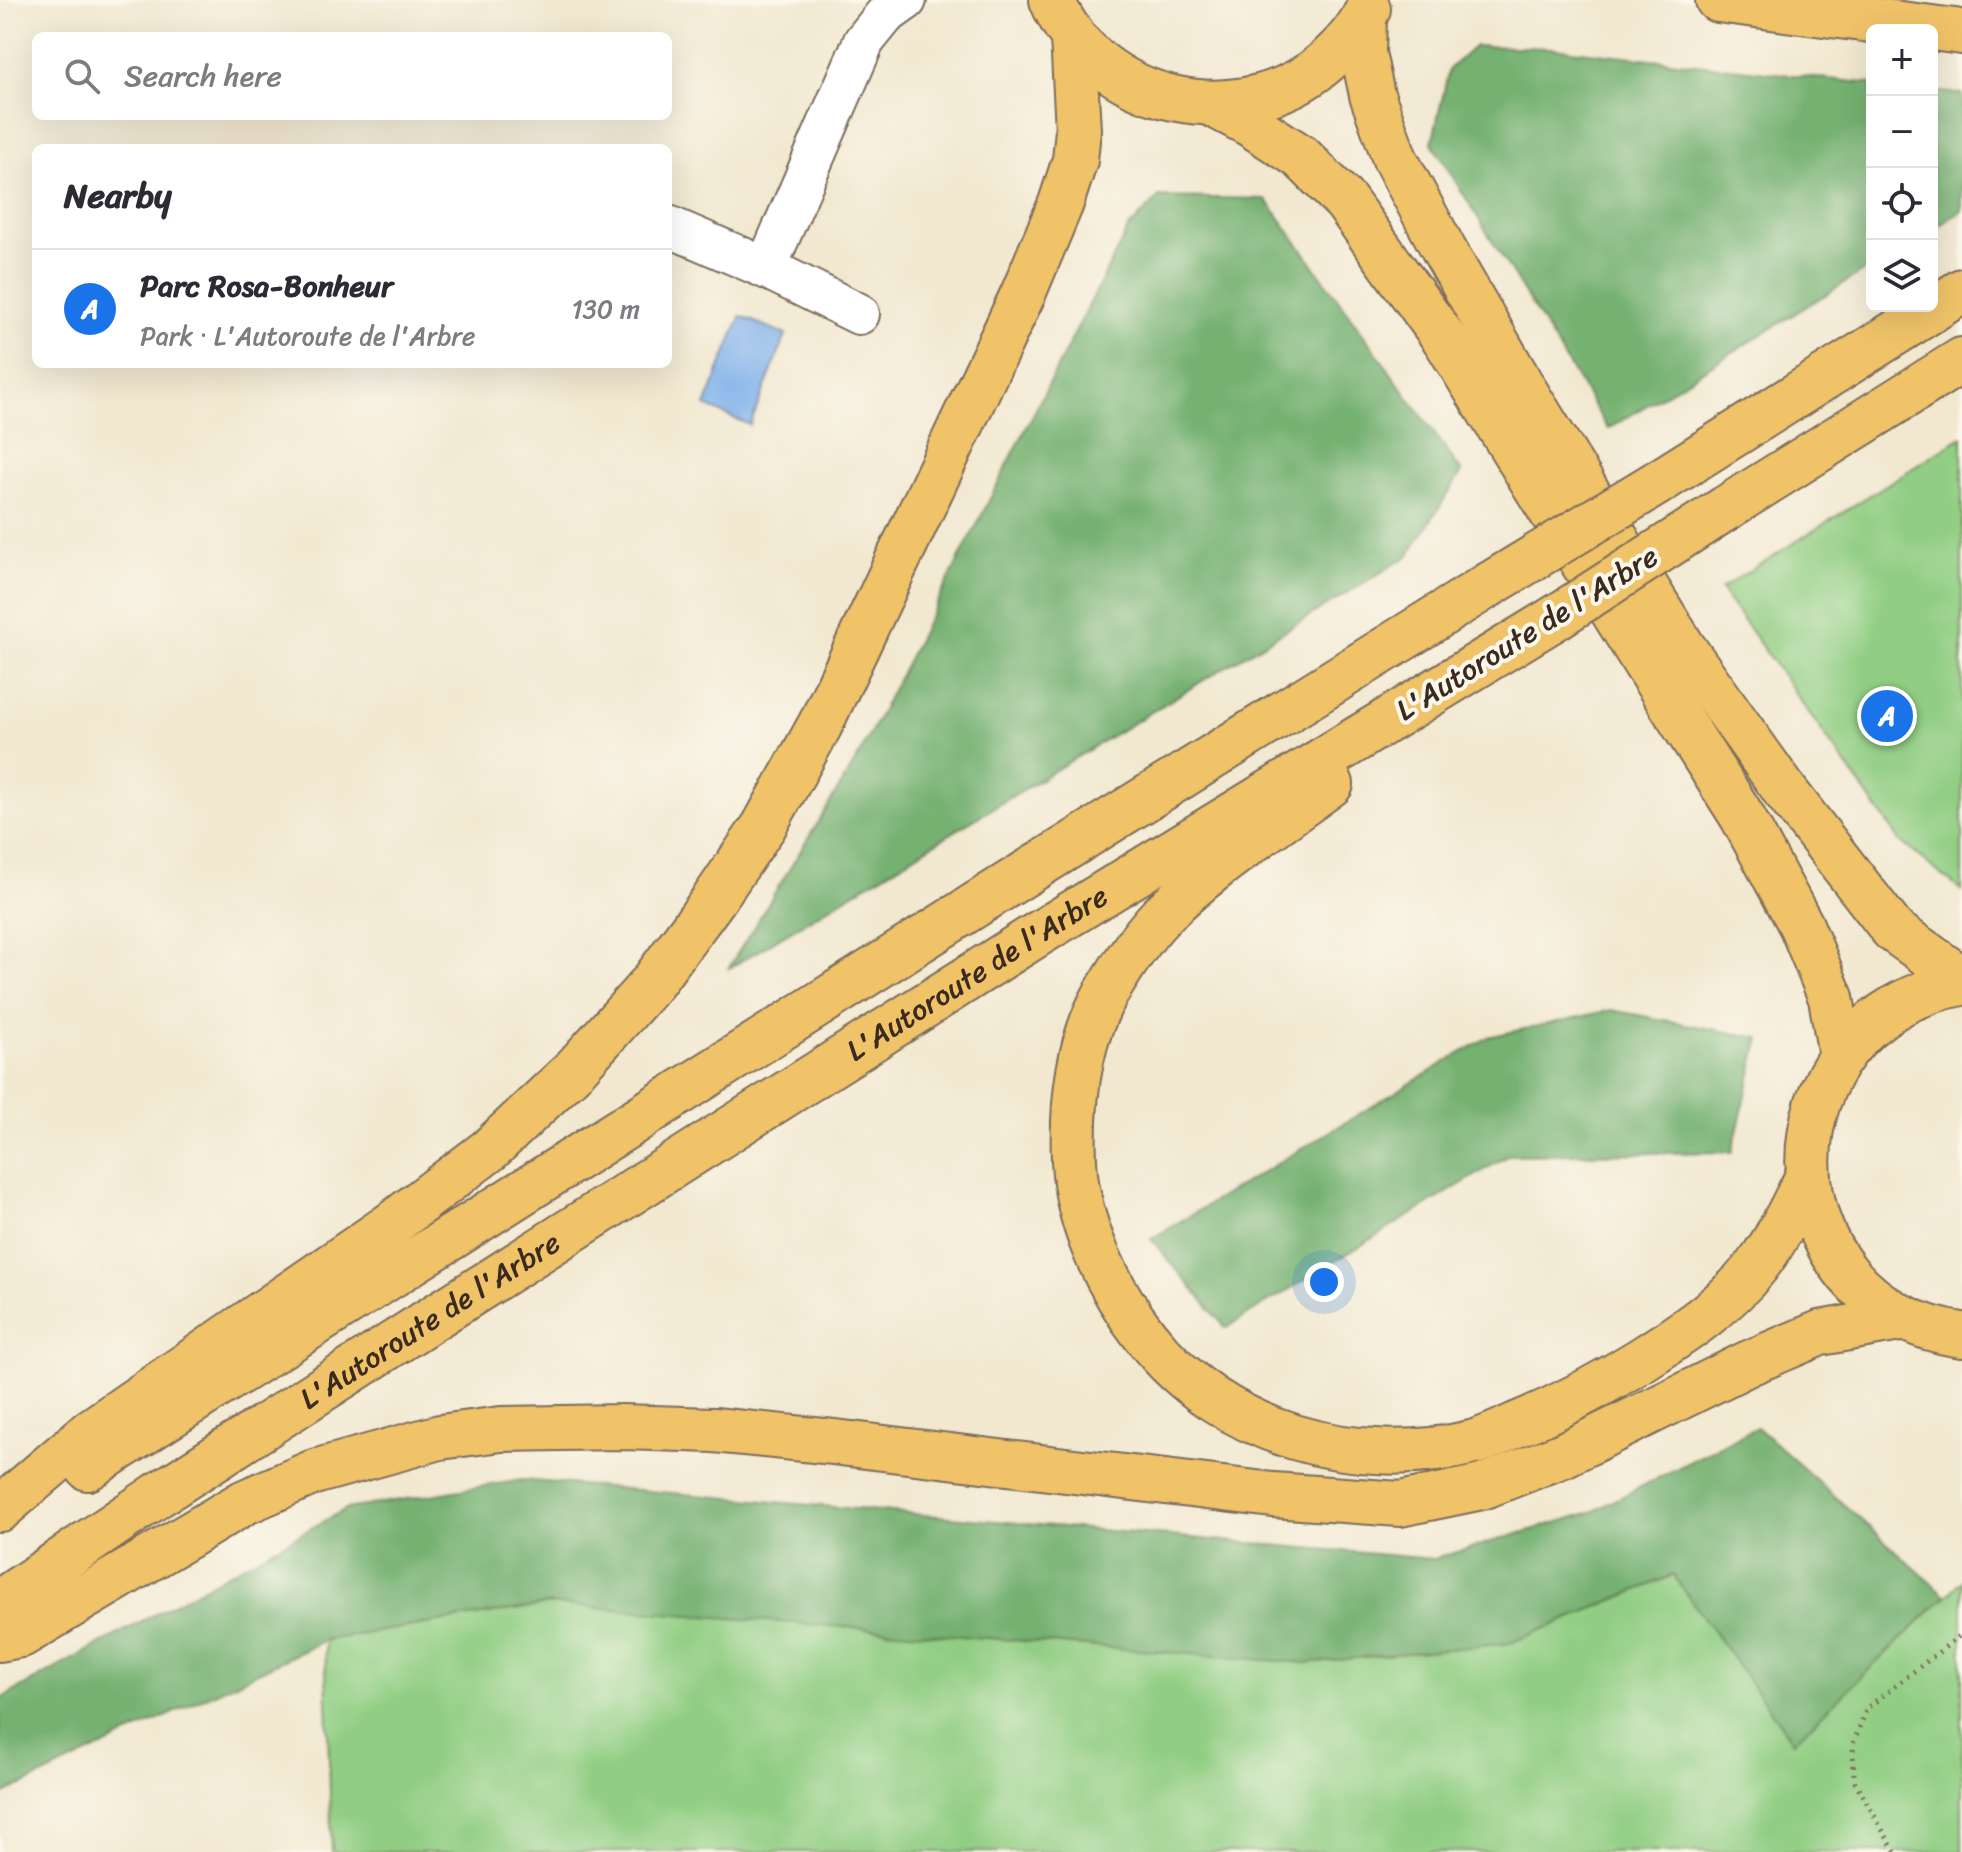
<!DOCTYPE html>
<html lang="en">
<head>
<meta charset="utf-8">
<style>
	body { margin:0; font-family:Sriracha,sans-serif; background:#f7f7f7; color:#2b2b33 }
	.controls { position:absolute; right:24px; top:24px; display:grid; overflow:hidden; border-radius:12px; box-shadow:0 8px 32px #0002 }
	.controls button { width:72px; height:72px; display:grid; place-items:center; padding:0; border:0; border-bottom:2px solid #e1e1e2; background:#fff; color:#2b2b33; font:40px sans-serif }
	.you { position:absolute; left:1324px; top:1282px; width:28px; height:28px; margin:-20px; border:6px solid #fff; border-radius:50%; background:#1a73e8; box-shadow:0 0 0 12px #1a73e833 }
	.badge { display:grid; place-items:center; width:52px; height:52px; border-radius:50%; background:#1a73e8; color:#fff; font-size:26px; font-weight:700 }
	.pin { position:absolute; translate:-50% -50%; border:4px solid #fff; box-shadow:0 2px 8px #0006 }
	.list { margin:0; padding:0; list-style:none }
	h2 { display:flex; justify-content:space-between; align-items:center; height:104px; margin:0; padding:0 32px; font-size:34px }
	h2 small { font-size:26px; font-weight:400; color:#7c7c81 }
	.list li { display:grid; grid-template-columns:52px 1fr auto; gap:24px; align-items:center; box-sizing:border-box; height:120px; padding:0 32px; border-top:2px solid #e1e1e2 }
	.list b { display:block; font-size:30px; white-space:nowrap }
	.list p { margin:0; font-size:26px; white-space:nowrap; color:#7c7c81 }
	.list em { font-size:26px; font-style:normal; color:#7c7c81 }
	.icon { flex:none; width:44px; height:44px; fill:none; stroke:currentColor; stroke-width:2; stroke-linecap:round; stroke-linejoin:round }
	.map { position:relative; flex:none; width:1962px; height:1852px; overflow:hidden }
	.search { position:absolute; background:#fff; box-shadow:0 8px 32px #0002; left:32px; top:32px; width:640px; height:88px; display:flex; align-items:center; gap:20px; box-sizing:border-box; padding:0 28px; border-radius:12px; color:#7c7c81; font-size:30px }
	.panel { position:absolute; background:#fff; box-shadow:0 8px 32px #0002; left:32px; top:144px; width:640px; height:224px; border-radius:12px }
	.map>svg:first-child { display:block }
</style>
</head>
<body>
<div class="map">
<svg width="1962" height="1852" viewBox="0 0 1962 1852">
	<rect width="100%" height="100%" fill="#fbf7ec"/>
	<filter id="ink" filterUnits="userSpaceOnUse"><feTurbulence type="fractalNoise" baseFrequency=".0125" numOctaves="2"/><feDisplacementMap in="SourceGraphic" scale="16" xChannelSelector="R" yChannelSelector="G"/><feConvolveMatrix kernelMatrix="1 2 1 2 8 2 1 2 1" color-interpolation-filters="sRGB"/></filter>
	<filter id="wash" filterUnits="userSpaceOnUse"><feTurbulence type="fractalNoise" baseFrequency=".006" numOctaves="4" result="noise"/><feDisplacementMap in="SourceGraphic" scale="32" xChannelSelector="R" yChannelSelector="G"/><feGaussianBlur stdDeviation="1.8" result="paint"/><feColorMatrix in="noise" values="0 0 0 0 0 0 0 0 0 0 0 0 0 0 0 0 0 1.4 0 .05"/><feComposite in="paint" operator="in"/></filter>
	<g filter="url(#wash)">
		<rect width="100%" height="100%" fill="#f2e8d0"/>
		<!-- green -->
		<g fill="#91ce83" stroke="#667c50" stroke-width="2">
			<path d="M1962 437V891L1901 842 1721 589Z"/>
			<path d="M1674 1575 1793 1742 1962 1581V1852H332L325 1640 551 1604 1510 1643Z"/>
		</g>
		<!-- forest -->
		<g fill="#74b171" stroke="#586e48" stroke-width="2">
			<path d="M1475 46 1553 48 1872 84V266L1608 429 1432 143 1449 69Z"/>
			<path d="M1932 91 1962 94V211L1932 230Z"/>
			<path d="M1159 197 1266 199 1462 472 1408 556 728 969 857 759 1128 229Z"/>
			<path d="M1611 1010 1760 1038 1732 1152 1509 1155 1226 1328 1151 1239 1488 1037Z"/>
			<path d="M1757 1427 1946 1596 1793 1742 1673 1575 1510 1643 1305 1663 551 1604 325 1640 0 1796V1699L346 1509 522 1480 1434 1559 1592 1512Z"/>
		</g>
		<!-- water -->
		<path fill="#7fb1eb" stroke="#5d6e84" stroke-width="2" d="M741 316 786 335 750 425 705 406Z"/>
	</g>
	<g filter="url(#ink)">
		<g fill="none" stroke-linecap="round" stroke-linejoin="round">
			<!-- minor casing -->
			<g stroke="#7b6c5c" stroke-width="44">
				<g id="minor">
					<path d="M668 226 766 268 864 41 885 15 906 0"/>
					<path d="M766 268 859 314"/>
				</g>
			</g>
			<!-- primary casing -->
			<g stroke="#7b6c5c" stroke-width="48">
				<g id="primary">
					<path d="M1052 0C1096 105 1241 136 1326 62 1343 47 1359 30 1368 9"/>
					<path d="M1364 17 1363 53 1372 95 1395 159 1445 252 1525 391 1683 647 1785 791 1893 930 1962 979"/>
					<path d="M1212 104 1250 124 1301 157 1346 202 1446 341 1646 665 1742 816 1801 925 1831 998 1841 1055"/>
					<path d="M1962 983C1756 1020 1758 1306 1962 1335"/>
				</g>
			</g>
			<!-- motorway casing -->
			<g stroke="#7b6c5c" stroke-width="48">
				<g id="motorway">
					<path d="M1718 0 1962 32"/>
					<path d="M1657 483 1962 291"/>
					<path d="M1726 508 1962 360"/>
					<path d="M1331 784C1277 824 1207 869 1161 916 1139 939 1121 968 1105 995 1077 1044 1072 1107 1074 1161 1077 1224 1108 1288 1146 1337 1222 1435 1357 1471 1475 1442 1489 1438 1503 1431 1516 1425 1560 1407 1601 1385 1641 1360 1682 1334 1726 1305 1756 1267 1778 1239 1792 1207 1808 1176"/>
					<path d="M88 1468 999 890 1487 586"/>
					<path d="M0 1509 91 1431 389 1226 489 1150 571 1073 652 983 714 899 764 826 820 725 1023 294 1061 203 1075 160 1078 130 1073 37"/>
					<path id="s1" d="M0 1602 158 1495 430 1320 1033 937 1555 618"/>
					<path d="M0 1639 21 1635 245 1502 314 1472 440 1437 501 1429 622 1427 714 1430 834 1442 1273 1495 1400 1504 1482 1487 1563 1455 1749 1363 1820 1333 1905 1318"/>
				</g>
			</g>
			<!-- path -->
			<path stroke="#7b6c5c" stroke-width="5" stroke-dasharray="2 6" stroke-linecap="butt" d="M1895 1852 1854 1780 1853 1744 1867 1708 1962 1634"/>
			<!-- minor -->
			<use href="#minor" stroke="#fff" stroke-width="40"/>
			<!-- primary -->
			<use href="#primary" stroke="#f0c369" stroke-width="44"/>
			<!-- motorway -->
			<use href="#motorway" stroke="#f0c369" stroke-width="44"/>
			<!-- motorway-bridge casing -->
			<g stroke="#7b6c5c" stroke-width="48" stroke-linecap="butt">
				<g id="motorway-bridge">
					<path d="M1487 586 1657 483"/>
					<path d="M1555 618 1726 508"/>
				</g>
			</g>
			<!-- motorway-bridge -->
			<use href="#motorway-bridge" stroke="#f0c369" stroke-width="44"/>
		</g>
	</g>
	<g text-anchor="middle" stroke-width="8" stroke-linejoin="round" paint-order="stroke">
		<!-- street labels -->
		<g font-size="30" fill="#3b2a1e" stroke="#fbf7ec">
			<text transform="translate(1527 633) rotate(-32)" y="10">L'Autoroute de l'Arbre</text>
			<text dy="10" stroke="none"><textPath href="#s1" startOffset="1162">L'Autoroute de l'Arbre</textPath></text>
			<text dy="10" stroke="none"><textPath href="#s1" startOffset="514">L'Autoroute de l'Arbre</textPath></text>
		</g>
	</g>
</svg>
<div class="controls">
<button>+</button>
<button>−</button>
<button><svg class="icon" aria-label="locate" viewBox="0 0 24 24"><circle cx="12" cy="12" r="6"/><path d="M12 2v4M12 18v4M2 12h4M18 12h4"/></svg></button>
<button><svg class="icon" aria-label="layers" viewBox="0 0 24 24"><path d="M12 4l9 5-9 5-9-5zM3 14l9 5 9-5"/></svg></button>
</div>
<div class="you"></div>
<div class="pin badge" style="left:1887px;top:716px">A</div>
<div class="search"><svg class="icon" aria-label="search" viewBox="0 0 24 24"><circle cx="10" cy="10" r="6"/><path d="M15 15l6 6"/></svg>Search here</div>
<section class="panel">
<h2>Nearby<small></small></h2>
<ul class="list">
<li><span class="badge">A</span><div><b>Parc Rosa-Bonheur</b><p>Park · L'Autoroute de l'Arbre</p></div><em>130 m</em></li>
</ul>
</section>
</div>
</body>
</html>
